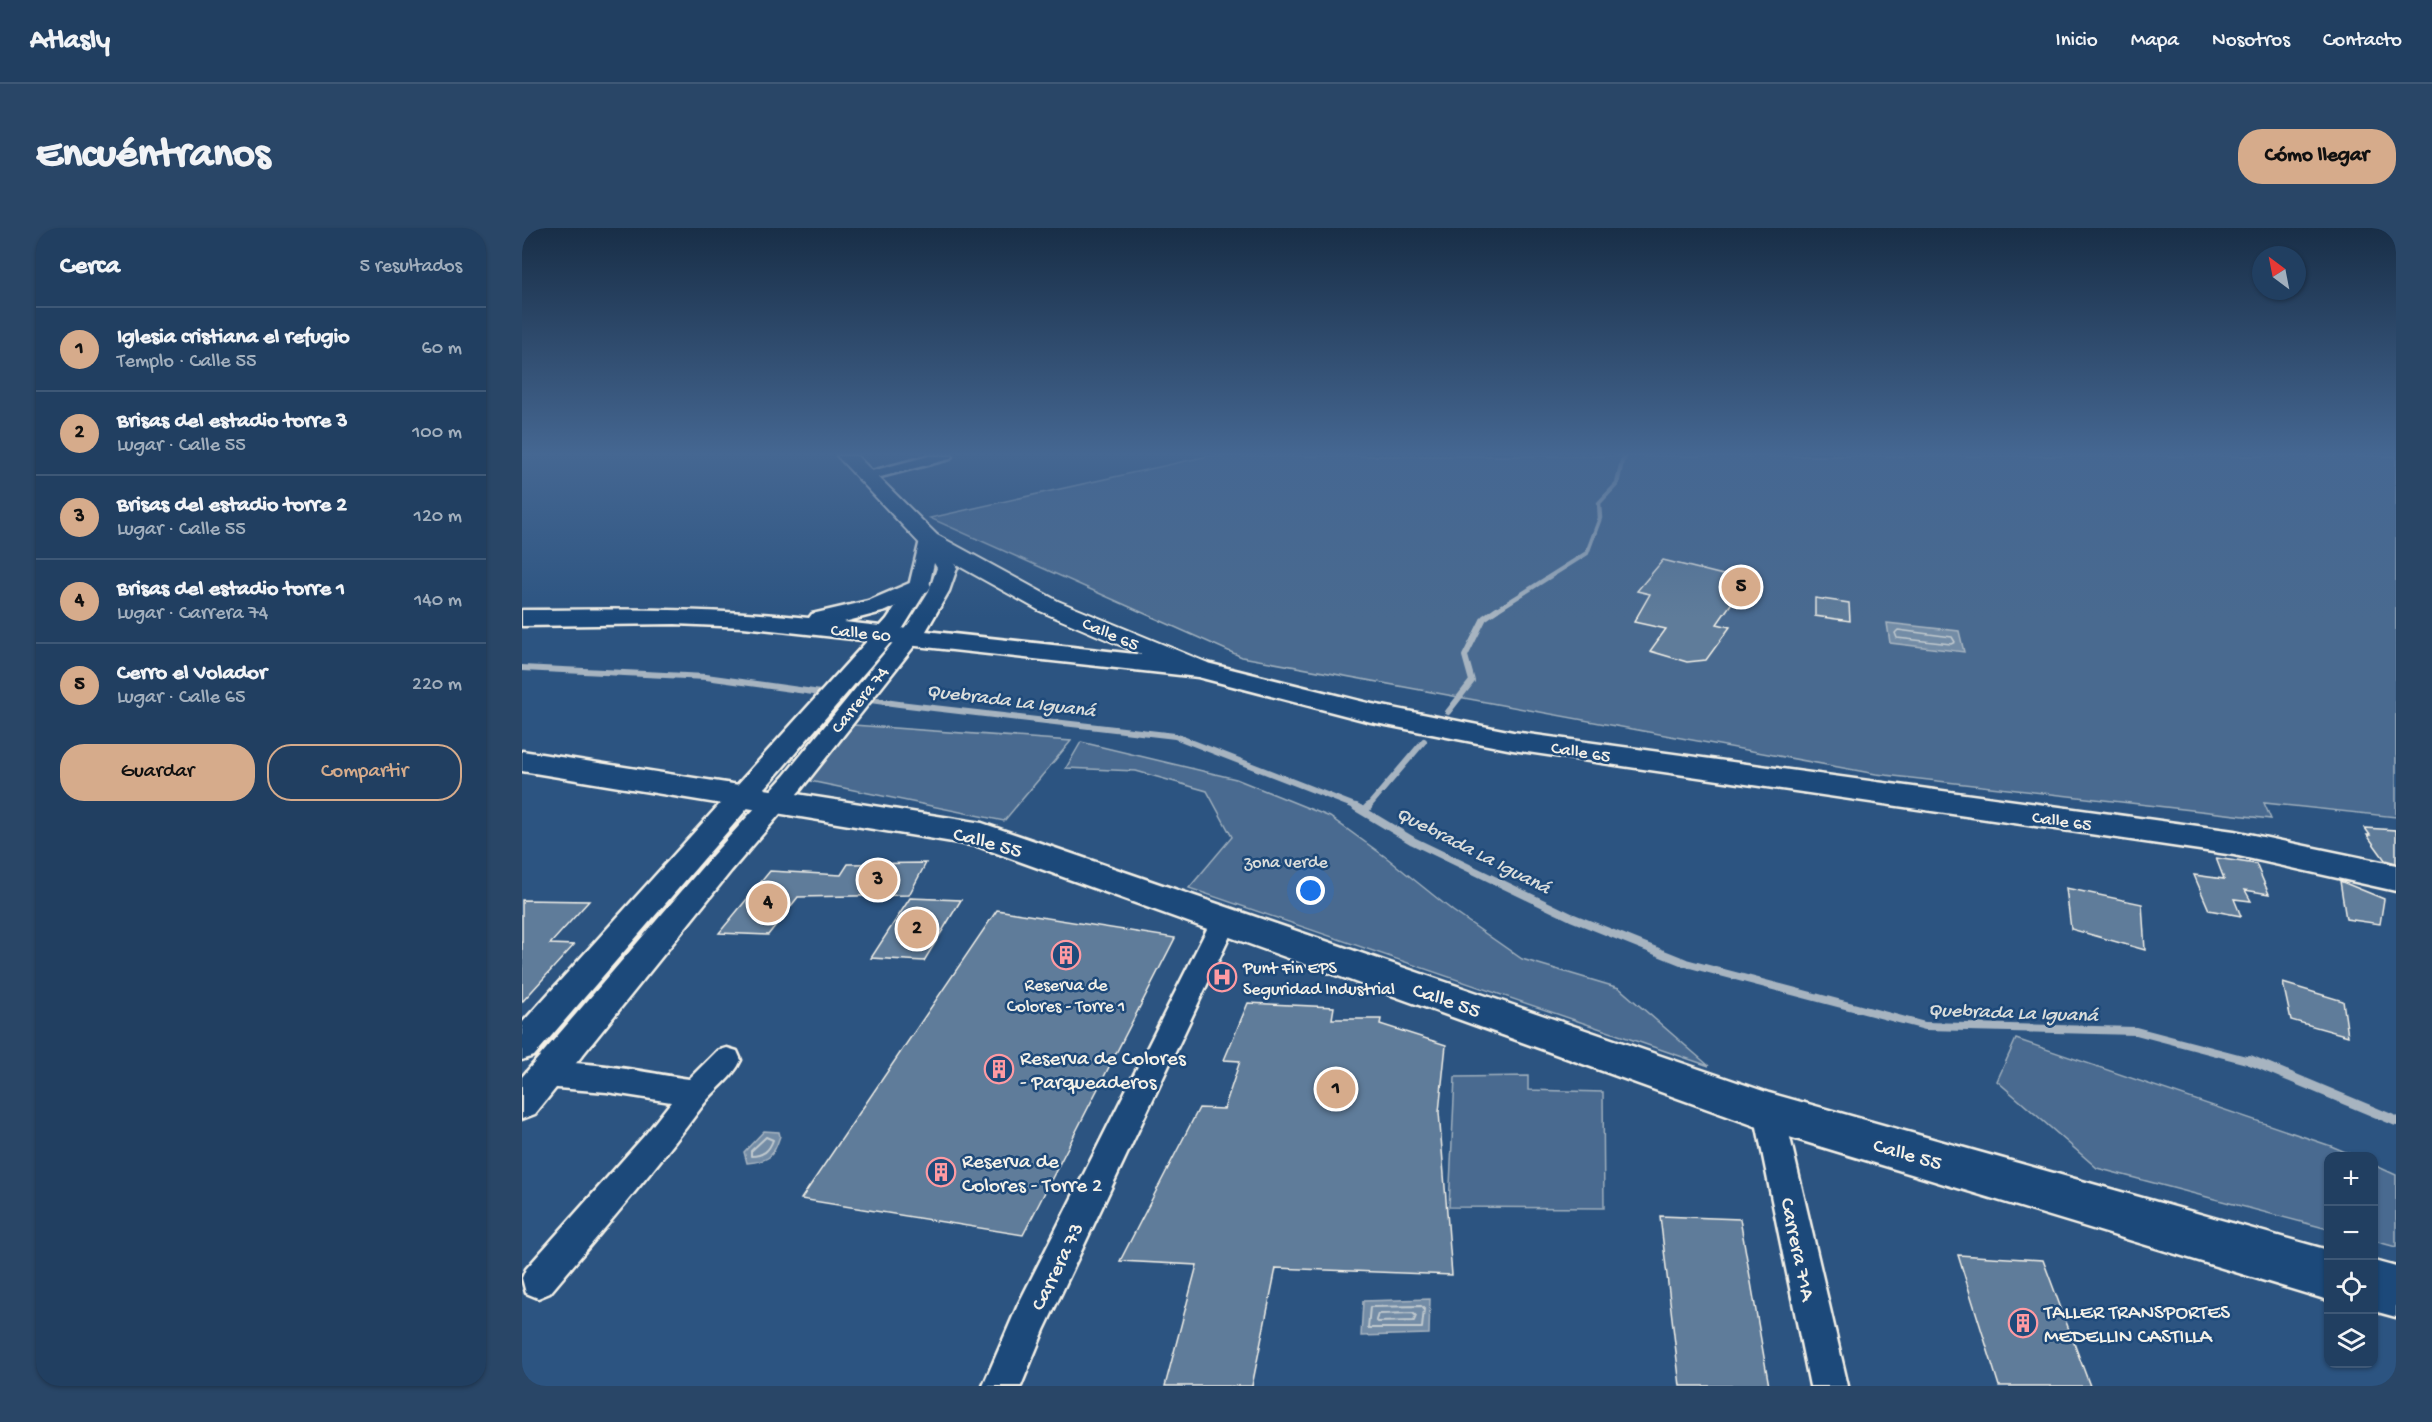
<!DOCTYPE html>
<html lang="es">
<head>
<meta charset="utf-8">
<style>
	body { margin:0; font-family:"Gochi Hand",sans-serif; background:#294667; color:#f1f3f6 }
	.controls { position:absolute; right:18px; bottom:18px; display:grid; overflow:hidden; border-radius:12px; box-shadow:0 2px 4px #0004 }
	.controls button { width:54px; height:54px; display:grid; place-items:center; padding:0; border:0; border-bottom:2px solid #3e5876; background:#213f61; color:#f1f3f6; font:30px sans-serif }
	.compass { position:absolute; left:1730px; top:18px; width:54px; height:54px; border-radius:50%; background:#213f61; box-shadow:0 2px 4px #0004; rotate:328deg }
	.you { position:absolute; left:789px; top:663px; width:21px; height:21px; margin:-15px; border:4px solid #fff; border-radius:50%; background:#1a73e8; box-shadow:0 0 0 9px #1a73e833 }
	.badge { display:grid; place-items:center; width:39px; height:39px; border-radius:50%; background:#d6ab8b; color:#111; font-size:20px; font-weight:700 }
	.pin { position:absolute; translate:-50% -50%; border:3px solid #fff; box-shadow:0 2px 6px #0006 }
	.list { margin:0; padding:0; list-style:none }
	h2 { display:flex; justify-content:space-between; align-items:center; height:78px; margin:0; padding:0 24px; font-size:26px }
	h2 small { font-size:20px; font-weight:400; color:#a2afbd }
	.list li { display:grid; grid-template-columns:39px 1fr auto; gap:18px; align-items:center; box-sizing:border-box; height:84px; padding:0 24px; border-top:2px solid #3e5876 }
	.list b { display:block; font-size:22px; white-space:nowrap }
	.list p { margin:0; font-size:20px; white-space:nowrap; color:#a2afbd }
	.list em { font-size:20px; font-style:normal; color:#a2afbd }
	.actions { display:flex; gap:12px; padding:18px 24px }
	.actions a { flex:1; padding:14px 0; border:2px solid #d6ab8b; border-radius:24px; text-align:center; font-size:21px; color:#d6ab8b }
	.actions .main { background:#d6ab8b; color:#111 }
	.icon { flex:none; width:33px; height:33px; fill:none; stroke:currentColor; stroke-width:2; stroke-linecap:round; stroke-linejoin:round }
	.map { position:relative; flex:none; width:1874px; height:1158px; overflow:hidden; border-radius:24px }
	header { display:flex; align-items:center; gap:36px; box-sizing:border-box; height:84px; padding:0 30px; background:#213f61; border-bottom:2px solid #3e5876 }
	header strong { font-size:28px }
	nav { display:flex; gap:33px; margin-inline-start:auto; font-size:21px }
	.intro { display:flex; align-items:center; justify-content:space-between; box-sizing:border-box; height:144px; padding:0 36px }
	h1 { margin:0; font-size:42px }
	.button { padding:15px 27px; border-radius:24px; background:#d6ab8b; color:#111; font-size:21px; font-weight:700 }
	main { display:flex; gap:36px; padding:0 36px }
	aside { flex:1; background:#213f61; border-radius:24px; box-shadow:0 2px 4px #0004 }
	.map>svg:first-child { display:block }
</style>
</head>
<body>
<header>
<strong>Atlasly</strong>
<nav><a>Inicio</a><a>Mapa</a><a>Nosotros</a><a>Contacto</a></nav>
</header>
<div class="intro"><h1>Encuéntranos</h1><a class="button">Cómo llegar</a></div>
<main>
<aside>
<h2>Cerca<small>5 resultados</small></h2>
<ul class="list">
<li><span class="badge">1</span><div><b>Iglesia cristiana el refugio</b><p>Templo · Calle 55</p></div><em>60 m</em></li>
<li><span class="badge">2</span><div><b>Brisas del estadio torre 3</b><p>Lugar · Calle 55</p></div><em>100 m</em></li>
<li><span class="badge">3</span><div><b>Brisas del estadio torre 2</b><p>Lugar · Calle 55</p></div><em>120 m</em></li>
<li><span class="badge">4</span><div><b>Brisas del estadio torre 1</b><p>Lugar · Carrera 74</p></div><em>140 m</em></li>
<li><span class="badge">5</span><div><b>Cerro el Volador</b><p>Lugar · Calle 65</p></div><em>220 m</em></li>
</ul>
<div class="actions"><a class="main">Guardar</a><a>Compartir</a></div>
</aside>
<div class="map">
<svg width="1874" height="1158" viewBox="0 0 1874 1158">
	<rect width="100%" height="100%" fill="#2c5481"/>
	<filter id="ink" filterUnits="userSpaceOnUse"><feTurbulence type="fractalNoise" baseFrequency=".0167" numOctaves="2"/><feDisplacementMap in="SourceGraphic" scale="12" xChannelSelector="R" yChannelSelector="G"/><feConvolveMatrix kernelMatrix="1 2 1 2 8 2 1 2 1" color-interpolation-filters="sRGB"/></filter>
	<g filter="url(#ink)">
		<!-- green -->
		<g fill="#496b90" stroke="#9eaebc" stroke-width="1.5">
			<path d="M686 228H1874V589L1742 575 1749 591 1354 546 720 429 408 290Z"/>
			<path d="M331 497 549 513 482 593 283 552Z"/>
			<path d="M559 514 714 551 808 589 865 630 931 683 1000 731 1097 760 1187 838 667 660 710 609 685 563 614 543 544 540Z"/>
			<path d="M1494 811 1809 918 1833 928H1806V1001L1575 940 1475 853Z"/>
			<path d="M1006 848V862L1081 864 1082 980 927 979 933 849Z"/>
			<path d="M1852 937 1874 947V1019L1852 1013Z"/>
		</g>
		<!-- water -->
		<g fill="#738ca6" stroke="#a7b4c0" stroke-width="1.5">
			<path d="M1365 395 1437 403 1442 424 1368 415Z"/>
			<path d="M242 903 257 904 258 908C251 930 247 933 225 935L222 924Z"/>
			<path d="M908 1071 907 1106 839 1108 841 1073Z"/>
		</g>
		<g fill="none" stroke-linecap="round" stroke-linejoin="round">
			<!-- shore-far1 -->
			<path stroke="#c0c9ce" stroke-width="1.5" d="M1376 402 1430 409 1433 414 1429 416 1375 410 1373 405Z"/>
			<!-- shore -->
			<g stroke="#c0c9ce" stroke-width="2">
				<path d="M244 909 251 912C247 923 241 928 229 928V923Z"/>
				<path d="M899 1078 902 1081 900 1100H846L848 1079Z"/>
				<path d="M891 1085 894 1088 892 1093 856 1094 854 1092 856 1086Z"/>
			</g>
			<!-- stream-far3 -->
			<path stroke="#a7b4c0" stroke-width="4.5" d="M973 383 1065 325 1078 290 1077 275 1095 256 1100 233 1104 228"/>
			<!-- stream-far2 -->
			<g stroke="#a7b4c0" stroke-width="6">
				<path d="M0 440 184 449 377 476 653 508 838 580"/>
				<path d="M926 484 950 453 943 428 962 390 975 381"/>
				<path d="M845 580 902 513"/>
			</g>
			<!-- stream-far1 -->
			<g stroke="#a7b4c0" stroke-width="8">
				<path d="M834 579 891 613 1049 689 1164 735 1403 798 1614 803 1732 834"/>
				<path d="M843 582 846 579"/>
			</g>
			<!-- stream -->
			<path stroke="#a7b4c0" stroke-width="10" d="M1728 832 1874 893"/>
		</g>
		<!-- building -->
		<g fill="#5e7b9a" stroke="#f4f1e8" stroke-width="1.5">
			<path d="M1141 332 1225 353 1195 396 1208 399 1184 432 1165 434 1128 423 1144 401 1112 394 1128 366 1115 363Z"/>
			<path d="M1293 370 1327 375 1328 393 1293 388Z"/>
			<path d="M1843 600 1874 602V635L1863 632 1845 607H1848Z"/>
			<path d="M1694 630 1734 636 1747 666 1723 662 1729 673 1712 671 1719 688 1687 682 1672 647 1702 651Z"/>
			<path d="M404 635 387 667 276 669 246 707 197 705 248 643 319 647 326 636Z"/>
			<path d="M1818 653 1862 671 1858 696 1824 691Z"/>
			<path d="M1544 660 1620 676 1623 722 1549 701Z"/>
			<path d="M388 670 439 672 402 733 349 730Z"/>
			<path d="M0 672 67 673 28 716 52 717 0 774Z"/>
			<path d="M475 682 653 710 501 1007 279 971Z"/>
			<path d="M1761 755 1821 773 1826 808 1769 792Z"/>
			<path d="M726 775 812 779 810 791H859L858 796 924 817 917 884 930 1047 754 1040 730 1158H643L675 1037 598 1033 677 880 702 881 718 833 702 832Z"/>
			<path d="M1138 988 1218 991 1247 1158H1158Z"/>
			<path d="M1436 1027 1521 1032 1568 1158H1477Z"/>
		</g>
		<g fill="none" stroke-linecap="round" stroke-linejoin="round">
			<!-- minor casing -->
			<g stroke="#f4f1e8" stroke-width="5">
				<g id="minor">
					<path d="M407 228H430L428 231 343 253 336 249 338 246Z"/>
					<path d="M702 684 711 686 715 693 522 1102 499 1158H461L496 1077 689 693 693 686Z"/>
					<path d="M205 820 215 823 219 832C211 850 193 861 181 877 133 942 80 1003 28 1065L16 1070 4 1065 0 1050 4 1041 123 907 149 874 85 864 23 859 13 856 8 847 13 838C44 827 131 846 167 851L195 823Z"/>
					<path d="M1247 871 1258 875 1262 884 1326 1158H1288L1232 884 1236 875Z"/>
				</g>
			</g>
			<!-- tertiary casing -->
			<g stroke="#f4f1e8" stroke-width="5">
				<path id="tertiary" d="M407 306 414 308 435 340 427 363 404 403 280 560 209 643 13 886 0 891V849L189 629 262 548 387 395 407 363 415 340 412 335 407 358 381 400 12 828 0 832V795L365 391 387 358 398 312 400 308Z"/>
			</g>
			<!-- secondary casing -->
			<g stroke="#f4f1e8" stroke-width="4">
				<path id="secondary" d="M315 228H335L415 307 536 373 686 435 690 441 686 447 677 449 668 447 518 383 399 317Z"/>
			</g>
			<!-- trunk casing -->
			<g stroke="#f4f1e8" stroke-width="5">
				<g id="trunk">
					<path d="M397 351 406 353 409 358 406 363 364 383 322 394 677 433 850 476 991 504 1712 603 1874 637V663L1712 627 991 522 849 494 676 449 221 399 153 396 0 398V382C98 381 189 380 287 390L290 386 346 373Z"/>
					<path d="M0 523 460 595 1247 865 1806 1022V1072L1247 903 455 618 0 543Z"/>
					<path d="M1852 1033 1874 1039V1089L1852 1083Z"/>
				</g>
			</g>
			<!-- minor -->
			<use href="#minor" fill="#1f4a7a" fill-rule="evenodd"/>
			<!-- tertiary -->
			<use href="#tertiary" fill="#1f4a7a" fill-rule="evenodd"/>
			<!-- secondary -->
			<use href="#secondary" fill="#1f4a7a" fill-rule="evenodd"/>
			<!-- trunk -->
			<use href="#trunk" fill="#1f4a7a" fill-rule="evenodd"/>
		</g>
	</g>
	<!-- sky -->
	<linearGradient id="sky" x2="0" y2="1"><stop stop-color="#182e47"/><stop offset="0.58" stop-color="#456792"/><stop offset="1" stop-color="#456792" stop-opacity="0"/></linearGradient>
	<rect width="1874" height="390" fill="url(#sky)"/>
	<!-- icons -->
	<defs>
		<g id="building-ring" transform="scale(1.5)"><circle r="9.5" fill="#1f4a7a" stroke="#ff9aa2" stroke-width="1.5"/><path d="M-4-6H4V6H1V3H-1V6H-4ZM-2.5-4.3h1.7v1.8h-1.7ZM.8-4.3h1.7v1.8H.8ZM-2.5-1h1.7V.8h-1.7ZM.8-1h1.7V.8H.8Z" fill="#ff9aa2"/></g>
		<g id="hospital-ring" transform="scale(1.5)"><circle r="9.5" fill="#1f4a7a" stroke="#ff9aa2" stroke-width="1.5"/><path d="M-5-5h3v3.5h4V-5h3V5h-3V1.5h-4V5h-3Z" fill="#ff9aa2"/></g>
	</defs>
	<g fill-rule="evenodd">
		<use href="#building-ring" x="544" y="727"/>
		<use href="#hospital-ring" x="700" y="749"/>
		<use href="#building-ring" x="477" y="841"/>
		<use href="#building-ring" x="419" y="944"/>
		<use href="#building-ring" x="1501" y="1095"/>
	</g>
	<g text-anchor="middle" stroke-width="5" stroke-linejoin="round" paint-order="stroke">
		<!-- street labels -->
		<g font-size="18" fill="#f4f1e8" stroke="#1f4a7a">
			<text transform="translate(339 404) rotate(6)" y="6">Calle 60</text>
			<text transform="translate(589 405) rotate(23)" y="6">Calle 65</text>
			<text transform="translate(337 471) rotate(-51)" y="6">Carrera 74</text>
			<text transform="translate(1059 523) rotate(9)" y="6">Calle 65</text>
			<text transform="translate(1540 592) rotate(8)" y="6">Calle 65</text>
		</g>
		<!-- park labels -->
		<g font-size="18" fill="#dadddb" stroke="#1f4a7a">
			<text x="764" y="639">zona verde</text>
		</g>
		<!-- poi labels -->
		<g font-size="18" fill="#f4f1e8" stroke="#1f4a7a" text-anchor="start">
			<text x="721" y="745">Punt Fin EPS<tspan x="721" dy="21">Seguridad Industrial</tspan></text>
			<text x="544" y="762" text-anchor="middle">Reserva de<tspan x="544" dy="21">Colores - Torre 1</tspan></text>
		</g>
		<!-- water labels -->
		<g font-size="20" font-style="italic" fill="#dadddb" stroke="#1f4a7a">
			<text transform="translate(489 471) rotate(7)" y="7">Quebrada La Iguaná</text>
			<text transform="translate(952 621) rotate(27)" y="7">Quebrada La Iguaná</text>
			<text transform="translate(1491 783) rotate(2)" y="7">Quebrada La Iguaná</text>
		</g>
		<!-- near-street labels -->
		<g font-size="21" fill="#f4f1e8" stroke="#1f4a7a">
			<text transform="translate(466 613) rotate(15)" y="7">Calle 55</text>
			<text transform="translate(925 771) rotate(19)" y="7">Calle 55</text>
			<text transform="translate(1386 925) rotate(16)" y="7">Calle 55</text>
			<text transform="translate(1277 1021) rotate(78)" y="7">Carrera 71A</text>
			<text transform="translate(534 1038) rotate(-64)" y="7">Carrera 73</text>
		</g>
		<!-- near-poi labels -->
		<g font-size="21" fill="#f4f1e8" stroke="#1f4a7a" text-anchor="start">
			<text x="498" y="836">Reserva de Colores<tspan x="498" dy="24">- Parqueaderos</tspan></text>
			<text x="440" y="939">Reserva de<tspan x="440" dy="24">Colores - Torre 2</tspan></text>
			<text x="1522" y="1090">TALLER TRANSPORTES<tspan x="1522" dy="24">MEDELLIN CASTILLA</tspan></text>
		</g>
	</g>
</svg>
<div class="controls">
<button>+</button>
<button>−</button>
<button><svg class="icon" aria-label="locate" viewBox="0 0 24 24"><circle cx="12" cy="12" r="6"/><path d="M12 2v4M12 18v4M2 12h4M18 12h4"/></svg></button>
<button><svg class="icon" aria-label="layers" viewBox="0 0 24 24"><path d="M12 4l9 5-9 5-9-5zM3 14l9 5 9-5"/></svg></button>
</div>
<svg class="compass" viewBox="-18 -18 36 36"><path d="M0-13l5 13h-10z" fill="#e53935"/><path d="M0 13l5-13h-10z" fill="#a2afbd"/></svg>
<div class="you"></div>
<div class="pin badge" style="left:814px;top:861px">1</div>
<div class="pin badge" style="left:395px;top:701px">2</div>
<div class="pin badge" style="left:356px;top:652px">3</div>
<div class="pin badge" style="left:246px;top:675px">4</div>
<div class="pin badge" style="left:1219px;top:359px">5</div>
</div>
</main>
</body>
</html>
